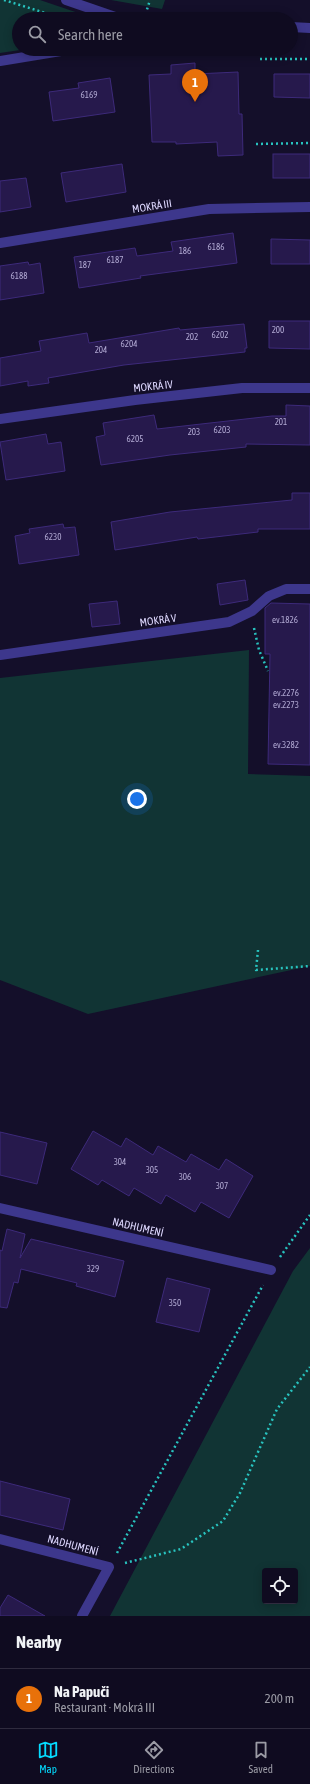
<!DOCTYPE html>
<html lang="en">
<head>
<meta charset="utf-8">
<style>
	body { margin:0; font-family:"Asap Condensed",sans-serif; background:#1d192d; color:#f1f3f6 }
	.controls { position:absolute; right:12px; bottom:12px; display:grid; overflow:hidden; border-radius:4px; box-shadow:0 2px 10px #0003 }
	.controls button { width:36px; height:36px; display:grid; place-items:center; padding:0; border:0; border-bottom:1px solid #2f2b3e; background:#0f0b20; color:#f1f3f6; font:20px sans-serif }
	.you { position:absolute; left:137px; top:799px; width:14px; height:14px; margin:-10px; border:3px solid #fff; border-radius:50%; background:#1a73e8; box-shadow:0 0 0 6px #1a73e833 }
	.badge { display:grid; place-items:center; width:26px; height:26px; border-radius:50%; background:#04dcff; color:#fff; font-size:13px; font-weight:700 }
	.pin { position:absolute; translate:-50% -33px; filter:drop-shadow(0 1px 2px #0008) }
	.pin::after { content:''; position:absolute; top:21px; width:14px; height:12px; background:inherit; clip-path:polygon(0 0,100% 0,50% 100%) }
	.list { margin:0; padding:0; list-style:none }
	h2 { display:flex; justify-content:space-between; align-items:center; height:52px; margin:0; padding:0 16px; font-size:17px }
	h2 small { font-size:13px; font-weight:400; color:#9b9ba5 }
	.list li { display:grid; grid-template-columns:26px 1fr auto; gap:12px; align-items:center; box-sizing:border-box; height:60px; padding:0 16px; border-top:1px solid #2f2b3e }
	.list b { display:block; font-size:15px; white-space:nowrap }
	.list p { margin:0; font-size:13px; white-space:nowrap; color:#9b9ba5 }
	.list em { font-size:13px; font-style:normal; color:#9b9ba5 }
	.icon { flex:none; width:22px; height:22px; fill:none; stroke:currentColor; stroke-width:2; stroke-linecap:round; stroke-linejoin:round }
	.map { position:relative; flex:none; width:310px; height:1616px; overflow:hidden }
	.search { position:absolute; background:#0f0b20; box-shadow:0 2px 10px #0003; left:12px; right:12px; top:12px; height:44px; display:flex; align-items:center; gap:10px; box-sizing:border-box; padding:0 14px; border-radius:22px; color:#9b9ba5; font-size:15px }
	.sheet { height:112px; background:#0f0b20 }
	nav { display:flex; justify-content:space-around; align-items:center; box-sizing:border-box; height:56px; border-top:1px solid #2f2b3e; background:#0f0b20; font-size:11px; color:#9b9ba5 }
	nav a { display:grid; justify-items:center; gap:2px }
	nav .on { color:#04dcff }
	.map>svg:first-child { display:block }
</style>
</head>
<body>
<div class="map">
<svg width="310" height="1616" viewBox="0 0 310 1616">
	<rect width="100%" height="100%" fill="#140f2a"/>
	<!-- green -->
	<g fill="#113434" fill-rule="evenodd">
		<path d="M0 0H40L96 19H19V49H27L0 53Z"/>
		<path d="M111 0H165L162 9Z"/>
		<path d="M249 650 248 774 310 776V966L88 1014 0 980V678Z"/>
		<path d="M310 1248V1616H110L293 1271ZM265 1571H295V1601H265Z"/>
	</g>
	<!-- building -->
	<g fill="#26194c" stroke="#3d2a7a">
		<path d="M195 63V74L238 72 239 114H242L243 155 218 156 217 142 176 144V142H152L149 75 171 74V65Z"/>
		<path d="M274 74H310V98L274 97Z"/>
		<path d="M110 78 115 112 53 121 49 92 79 88 78 83Z"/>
		<rect x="273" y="154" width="37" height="24"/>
		<path d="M122 164 126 192 66 202 61 173Z"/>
		<path d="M26 178 31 207 0 212V181Z"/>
		<path d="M233 233 237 263 140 276 141 278 79 288 74 257 135 248 137 256 173 251 171 242Z"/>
		<path d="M271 239 310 240V264H271Z"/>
		<path d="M28 262 29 265 40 263 44 293 0 300V266Z"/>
		<path d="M269 321H310V349L269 348Z"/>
		<path d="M244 324 247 348H245V352L124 365 48 378 49 383 28 386V381L0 386V358L41 351 39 341 87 333 89 343 179 328 180 330Z"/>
		<path d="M286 405 310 406V445L246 444V447L170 455 101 465 96 437 105 435 103 423 154 415 157 429 272 416H286Z"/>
		<path d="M46 434 48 444 61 442 65 471 6 480 0 442Z"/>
		<path d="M292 493H310V529H258V532L198 539 197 537 115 550 111 522 170 512 292 500Z"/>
		<path d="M63 524 64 528 75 527 79 555 19 564 15 536 30 533 29 529Z"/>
		<path d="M245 580 248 600 220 605 217 584Z"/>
		<path d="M117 601 120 624 92 627 89 604Z"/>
		<path d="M271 603 310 604V765L268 764 270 654H265V608Z"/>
		<path d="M93 1131 121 1147 126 1138 153 1155 158 1146 186 1162 191 1154 219 1170 226 1159 253 1176 229 1218 201 1202 195 1212 166 1195 161 1204 134 1188 129 1196 102 1180 98 1185 71 1169Z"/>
		<path d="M0 1132 47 1143 37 1184 0 1175Z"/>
		<path d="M7 1229 25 1234 20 1258 31 1239 124 1261 115 1297 76 1286 77 1283 21 1269 18 1283 14 1282 7 1308 0 1307V1250L2 1251Z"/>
		<path d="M167 1278 210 1289 199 1332 156 1322Z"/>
		<path d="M0 1481 70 1499 63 1530 0 1515Z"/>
		<path d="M8 1595 45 1616H0V1608Z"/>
	</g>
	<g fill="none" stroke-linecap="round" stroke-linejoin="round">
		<!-- path -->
		<g stroke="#28c3bf" stroke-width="2.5" stroke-dasharray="2 3" stroke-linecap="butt">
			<path d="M4 0 61 18"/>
			<path d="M144 19 150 0"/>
			<path d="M260 59H310"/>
			<path d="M256 144 310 143"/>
			<path d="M254 628 259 650 268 671"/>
			<path d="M258 950 256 970 310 966"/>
			<path d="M280 1257 310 1215"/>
			<path d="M117 1553 263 1285"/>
			<path d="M125 1563 181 1549 223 1521 240 1493 277 1409 310 1367"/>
		</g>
		<!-- minor -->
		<g stroke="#3d378c" stroke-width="10">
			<path d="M66 0 121 19"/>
			<path d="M291 27 310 28"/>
			<path d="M0 61 73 49"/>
			<path d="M0 243 209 209 310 207"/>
			<path d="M0 419 135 400 242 388H310"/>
			<path d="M0 655 229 622 252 611 269 596 286 589H310"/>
			<path d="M0 1208 271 1270"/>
			<path d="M0 1539 109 1567 82 1616"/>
		</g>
	</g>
	<g text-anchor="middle" stroke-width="3" stroke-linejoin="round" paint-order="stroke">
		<!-- number labels -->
		<g font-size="9" fill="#b0a8d2">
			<text x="89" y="98">6169</text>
			<text x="216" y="250">6186</text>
			<text x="185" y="254">186</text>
			<text x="115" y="263">6187</text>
			<text x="85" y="268">187</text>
			<text x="19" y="279">6188</text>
			<text x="278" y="333">200</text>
			<text x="220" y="338">6202</text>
			<text x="192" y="340">202</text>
			<text x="129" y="347">6204</text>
			<text x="101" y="353">204</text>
			<text x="281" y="425">201</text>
			<text x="222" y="433">6203</text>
			<text x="194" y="435">203</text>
			<text x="135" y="442">6205</text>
			<text x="53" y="540">6230</text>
			<text x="285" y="623">ev.1826</text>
			<text x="286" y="696">ev.2276</text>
			<text x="286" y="708">ev.2273</text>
			<text x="286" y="748">ev.3282</text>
			<text x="120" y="1165">304</text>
			<text x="152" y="1173">305</text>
			<text x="185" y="1180">306</text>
			<text x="222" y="1189">307</text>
			<text x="93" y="1272">329</text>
			<text x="175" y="1306">350</text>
		</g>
		<!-- street labels -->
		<g font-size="11" fill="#ded8ff" stroke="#140f2a">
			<text transform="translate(152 206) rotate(-9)" y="4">MOKRÁ III</text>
			<text transform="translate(153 386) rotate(-6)" y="4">MOKRÁ IV</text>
			<text transform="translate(158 620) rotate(-8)" y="4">MOKRÁ V</text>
			<text transform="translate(138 1227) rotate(13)" y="4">NADHUMENÍ</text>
			<text transform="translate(73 1545) rotate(15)" y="4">NADHUMENÍ</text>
		</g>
	</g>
</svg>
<div class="controls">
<button><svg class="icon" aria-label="locate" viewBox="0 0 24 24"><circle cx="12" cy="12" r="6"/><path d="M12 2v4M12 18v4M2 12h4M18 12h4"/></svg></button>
</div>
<div class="you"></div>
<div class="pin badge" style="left:195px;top:102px;background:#e8710a">1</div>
<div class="search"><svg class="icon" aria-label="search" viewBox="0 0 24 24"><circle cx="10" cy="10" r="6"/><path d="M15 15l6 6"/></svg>Search here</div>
</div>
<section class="sheet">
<h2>Nearby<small></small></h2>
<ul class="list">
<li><span class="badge" style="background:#e8710a">1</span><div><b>Na Papuči</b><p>Restaurant · Mokrá III</p></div><em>200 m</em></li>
</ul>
</section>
<nav>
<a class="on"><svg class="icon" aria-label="map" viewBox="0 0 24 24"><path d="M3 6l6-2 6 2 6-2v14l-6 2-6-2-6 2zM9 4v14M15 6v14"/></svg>Map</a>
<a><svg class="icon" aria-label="directions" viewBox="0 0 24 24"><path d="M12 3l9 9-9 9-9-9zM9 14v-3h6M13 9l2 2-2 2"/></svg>Directions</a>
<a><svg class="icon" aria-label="saved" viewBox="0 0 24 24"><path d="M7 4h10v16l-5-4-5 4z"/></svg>Saved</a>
</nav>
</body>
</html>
